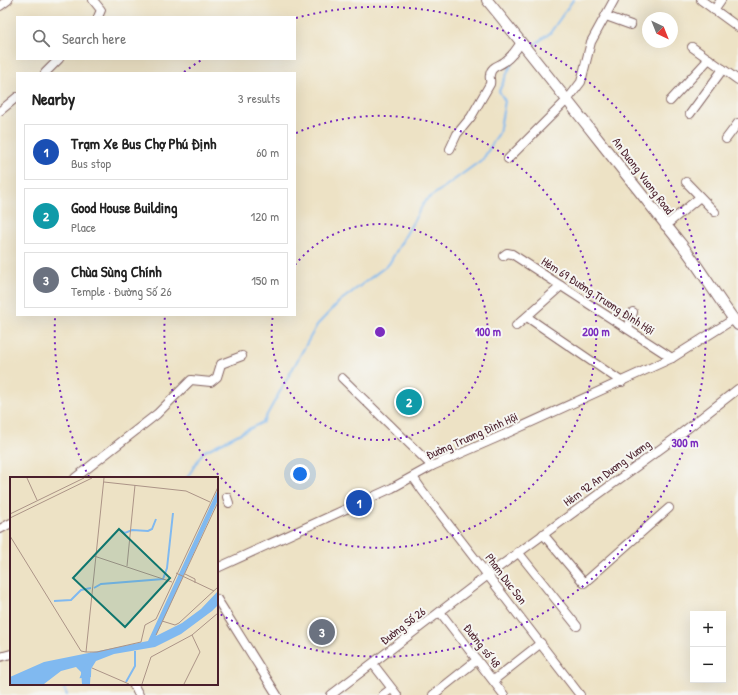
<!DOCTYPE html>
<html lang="en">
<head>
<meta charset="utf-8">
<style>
	body { margin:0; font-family:"Patrick Hand",sans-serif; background:#f6f6f6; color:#222 }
	.controls { position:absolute; right:12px; bottom:12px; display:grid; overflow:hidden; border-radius:0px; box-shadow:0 4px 16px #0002 }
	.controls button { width:36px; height:36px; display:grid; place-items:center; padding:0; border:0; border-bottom:1px solid #e0e0e0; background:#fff; color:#222; font:20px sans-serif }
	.compass { position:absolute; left:642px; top:12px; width:36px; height:36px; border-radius:50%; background:#fff; box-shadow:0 4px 16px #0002; rotate:137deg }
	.you { position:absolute; left:300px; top:474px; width:14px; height:14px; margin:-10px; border:3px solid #fff; border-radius:50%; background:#1a73e8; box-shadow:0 0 0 6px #1a73e833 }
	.badge { display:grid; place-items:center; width:26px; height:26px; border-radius:50%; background:#d93025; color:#fff; font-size:13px; font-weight:700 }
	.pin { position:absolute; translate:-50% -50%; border:2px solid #fff; box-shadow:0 1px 4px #0006 }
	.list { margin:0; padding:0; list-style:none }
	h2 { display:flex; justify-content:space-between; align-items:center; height:52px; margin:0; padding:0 16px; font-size:17px }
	h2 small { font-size:13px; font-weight:400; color:#767676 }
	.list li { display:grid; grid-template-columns:26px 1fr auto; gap:12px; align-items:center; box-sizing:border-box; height:56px; margin:0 8px 8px; padding:0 8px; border:1px solid #e0e0e0; border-radius:0px }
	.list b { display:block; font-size:15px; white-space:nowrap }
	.list p { margin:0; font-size:13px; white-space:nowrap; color:#767676 }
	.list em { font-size:13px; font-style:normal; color:#767676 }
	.icon { flex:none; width:22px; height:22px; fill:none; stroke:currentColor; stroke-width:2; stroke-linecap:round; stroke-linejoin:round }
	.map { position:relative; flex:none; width:738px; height:695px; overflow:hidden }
	.search { position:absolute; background:#fff; box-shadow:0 4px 16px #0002; left:16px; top:16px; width:280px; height:44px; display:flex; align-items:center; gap:10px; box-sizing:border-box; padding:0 14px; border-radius:0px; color:#767676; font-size:15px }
	.panel { position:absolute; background:#fff; box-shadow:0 4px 16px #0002; left:16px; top:72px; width:280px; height:244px; border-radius:0px }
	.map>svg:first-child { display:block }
</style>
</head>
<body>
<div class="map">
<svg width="738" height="695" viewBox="0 0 738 695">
	<rect width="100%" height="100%" fill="#f6f6f2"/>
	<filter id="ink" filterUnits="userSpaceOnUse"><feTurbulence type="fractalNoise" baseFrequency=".025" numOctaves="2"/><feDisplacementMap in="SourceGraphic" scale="8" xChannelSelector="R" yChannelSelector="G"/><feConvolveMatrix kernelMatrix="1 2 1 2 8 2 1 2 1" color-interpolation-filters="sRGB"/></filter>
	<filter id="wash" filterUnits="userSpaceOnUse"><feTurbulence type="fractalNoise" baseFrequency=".012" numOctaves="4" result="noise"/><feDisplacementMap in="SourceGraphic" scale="16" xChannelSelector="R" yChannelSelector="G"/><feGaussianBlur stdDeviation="0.9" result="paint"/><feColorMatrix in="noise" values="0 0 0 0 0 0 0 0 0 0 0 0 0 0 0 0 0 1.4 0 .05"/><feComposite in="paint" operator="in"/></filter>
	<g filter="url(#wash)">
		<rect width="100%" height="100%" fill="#ede2c5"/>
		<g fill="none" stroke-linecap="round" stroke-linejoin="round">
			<!-- stream -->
			<g stroke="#80b9f0" stroke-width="2">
				<path d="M530 48 550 33 573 0"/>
				<path d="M187 478 203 452 263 422 317 325 340 301 389 264 425 201 483 159 499 133 505 101 499 91 514 59 525 51"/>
				<path d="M62 684 67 695"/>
			</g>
		</g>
	</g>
	<g filter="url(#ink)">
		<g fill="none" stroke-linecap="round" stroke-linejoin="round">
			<!-- minor casing -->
			<g stroke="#836361" stroke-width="10">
				<g id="minor">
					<path d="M93 0 101 10 98 17"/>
					<path d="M701 0 738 27"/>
					<path d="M0 6 8 0"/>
					<path d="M714 10 721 0"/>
					<path d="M606 16 631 25"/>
					<path d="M692 47 738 80"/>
					<path d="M45 73 59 59"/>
					<path d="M670 101 709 59"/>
					<path d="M0 111 17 97"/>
					<path d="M690 114 723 69"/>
					<path d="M726 139 738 123"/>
					<path d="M450 149 457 134 471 117 490 84C491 80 489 78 490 75 491 66 499 66 504 62 511 57 517 49 521 42"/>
					<path d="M508 159 568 99 581 82 591 42 614 0"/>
					<path d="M686 182 715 212"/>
					<path d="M665 226 700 197"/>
					<path d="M503 256 507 253 512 254 672 358"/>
					<path d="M527 317 622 382"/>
					<path d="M516 326 561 286"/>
					<path d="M628 329 633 312"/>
					<path d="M342 378 432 466"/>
					<path d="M413 477 422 490 580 695"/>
					<path d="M75 478 157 414 191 380 211 382 217 377 221 364 242 356"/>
					<path d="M227 497 229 503"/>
					<path d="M0 529 11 523"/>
					<path d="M543 534 584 583 669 508"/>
					<path d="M518 552 577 626"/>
					<path d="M217 568 392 488 432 466 501 436 672 358 734 319"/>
					<path d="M217 599 277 695"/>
					<path d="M440 612 504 695"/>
					<path d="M0 657 11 654"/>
					<path d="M373 664 397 695"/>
					<path d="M494 680 541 643"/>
					<path d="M133 684 139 695"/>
					<path d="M331 695 488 575 674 439 738 389"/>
					<path d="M383 695 391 689"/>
					<path d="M433 695 477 660"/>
				</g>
			</g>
			<!-- major casing -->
			<g stroke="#836361" stroke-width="12">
				<path id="major" d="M487 0C553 81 617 164 682 245 702 271 718 299 738 325"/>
			</g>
			<!-- minor -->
			<use href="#minor" stroke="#fff" stroke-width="8"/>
			<!-- major -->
			<use href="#major" stroke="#fff" stroke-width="10"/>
		</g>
	</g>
	<!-- distance rings -->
	<g fill="none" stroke="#7b2cbf" stroke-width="2" stroke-dasharray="2 4">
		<path d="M295 265A108 108 0 1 1 273 315"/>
		<path d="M296 133A216 216 0 1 1 165 315"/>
		<path d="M89 477A325 325 0 0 1 55 318M184 72A325 325 0 0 1 203 59M296 18A325 325 0 1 1 218 613"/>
	</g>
	<g text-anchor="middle" stroke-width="4" stroke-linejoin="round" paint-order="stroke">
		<!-- street labels -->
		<g font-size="12" fill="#4a1f2b" stroke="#f6f6f2">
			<text transform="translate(643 176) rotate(53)" y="4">An Duong Vuong Road</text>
			<text transform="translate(598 296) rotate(33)" y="4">Hẻm 69 Đường Trương Đình Hội</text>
			<text transform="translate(472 436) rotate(-24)" y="4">Đường Trương Đình Hội</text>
			<text transform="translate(607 473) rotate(-36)" y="4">Hẻm 92 An Dương Vương</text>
			<text transform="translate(506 579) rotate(53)" y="4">Pham Duc Son</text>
			<text transform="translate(403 626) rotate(-37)" y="4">Đường Số 26</text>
			<text transform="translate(482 646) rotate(52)" y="4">Đường số 48</text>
		</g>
	</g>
	<!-- overview -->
	<g transform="translate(10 477)">
		<rect width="208" height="208" fill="#ede2c5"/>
		<path d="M208 12V23L146 159 172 146 191 132 208 114V128L202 134 171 157 145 170 104 177 86 184 81 192 80 207H72L71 195 66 190 51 194 34 207H0V200L34 185 138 164Z" fill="#80b9f0"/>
		<path fill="none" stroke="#80b9f0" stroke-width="2" d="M110 53 115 56 122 53 138 54 142 52 146 42M84 111 91 107 153 102 157 91 163 36M44 124 61 123 71 113 81 111M81 176 80 199 71 200ZM116 205 125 189V174"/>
		<path fill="none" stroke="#ac9487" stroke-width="1" d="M17 1 27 23M94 5 176 14 200 25M0 37 74 1M0 41 82 1M0 59 71 174 76 175 94 1M84 79 162 105M117 89 125 8M166 96 204 114M175 97 185 102V106M152 144 165 148 169 146 208 110M146 158 208 25M76 175H87L131 165 135 148 146 142 208 10M82 191 119 207M132 207 141 180 182 158 208 136M174 207 190 175 182 158"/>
		<path fill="#0f766e" fill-opacity="0.15" stroke="#0f766e" stroke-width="2" d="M109 52 160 101 115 150 63 101Z"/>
		<rect width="208" height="208" fill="none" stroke="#4a1f2b" stroke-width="2"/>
	</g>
	<circle cx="380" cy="332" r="6" fill="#7b2cbf" stroke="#f6f6f2" stroke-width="2"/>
	<g font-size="12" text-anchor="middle" font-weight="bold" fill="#7b2cbf" stroke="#f6f6f2" stroke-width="4" stroke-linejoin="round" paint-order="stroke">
		<text x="488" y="336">100 m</text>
		<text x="596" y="336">200 m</text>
		<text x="685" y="447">300 m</text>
	</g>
</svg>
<div class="controls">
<button>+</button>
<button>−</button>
</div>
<svg class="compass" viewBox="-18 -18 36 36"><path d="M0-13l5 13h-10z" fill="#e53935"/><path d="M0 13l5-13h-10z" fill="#767676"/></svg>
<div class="you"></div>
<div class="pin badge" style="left:359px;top:503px;background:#1a4fb4">1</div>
<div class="pin badge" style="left:409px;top:402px;background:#0f9aa8">2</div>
<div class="pin badge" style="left:322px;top:632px;background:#6b7280">3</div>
<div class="search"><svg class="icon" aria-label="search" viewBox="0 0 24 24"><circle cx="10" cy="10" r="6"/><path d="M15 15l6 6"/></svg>Search here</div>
<section class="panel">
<h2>Nearby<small>3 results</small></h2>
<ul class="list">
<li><span class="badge" style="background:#1a4fb4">1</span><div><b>Trạm Xe Bus Chợ Phú Định</b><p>Bus stop</p></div><em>60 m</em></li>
<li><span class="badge" style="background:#0f9aa8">2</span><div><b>Good House Building</b><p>Place</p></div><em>120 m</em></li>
<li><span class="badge" style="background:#6b7280">3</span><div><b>Chùa Sùng Chính</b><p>Temple · Đường Số 26</p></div><em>150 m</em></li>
</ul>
</section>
</div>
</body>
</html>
